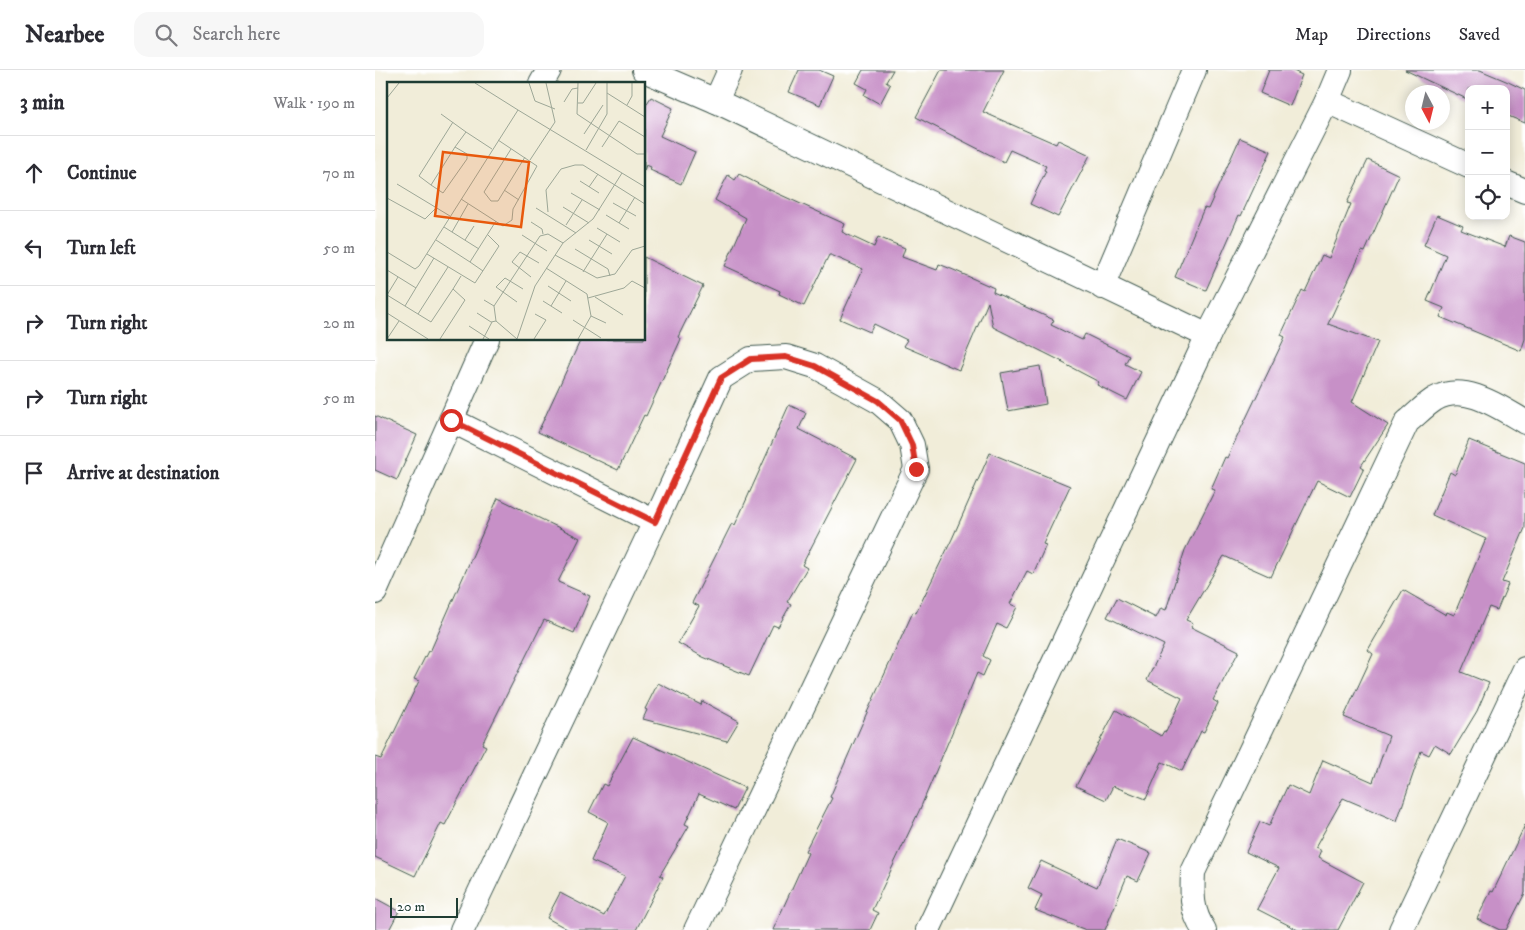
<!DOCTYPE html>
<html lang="en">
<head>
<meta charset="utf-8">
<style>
	body { margin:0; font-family:"IM FELL DW Pica",serif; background:#f7f7f7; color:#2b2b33 }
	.controls { position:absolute; right:15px; top:15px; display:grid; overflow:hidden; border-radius:10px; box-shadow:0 2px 12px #0003 }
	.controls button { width:45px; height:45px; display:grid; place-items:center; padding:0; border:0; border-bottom:1px solid #e1e1e2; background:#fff; color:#2b2b33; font:25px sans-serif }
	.compass { position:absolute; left:1030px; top:15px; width:45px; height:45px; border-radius:50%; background:#fff; box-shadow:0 2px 12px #0003; rotate:173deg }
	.scale { position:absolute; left:15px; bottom:12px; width:68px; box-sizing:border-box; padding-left:5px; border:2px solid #1f3d34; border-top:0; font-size:14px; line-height:18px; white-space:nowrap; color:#1f3d34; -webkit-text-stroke:4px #fff; paint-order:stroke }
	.stop { position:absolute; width:15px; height:15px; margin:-11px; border:4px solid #d93025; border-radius:50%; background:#fff }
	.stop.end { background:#d93025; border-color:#fff; box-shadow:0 1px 5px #0008 }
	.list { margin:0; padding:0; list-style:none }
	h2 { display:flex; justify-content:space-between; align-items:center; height:65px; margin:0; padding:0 20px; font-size:21px }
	h2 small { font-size:16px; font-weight:400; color:#7c7c81 }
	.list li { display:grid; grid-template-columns:32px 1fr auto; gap:15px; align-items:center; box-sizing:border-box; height:75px; padding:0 20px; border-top:1px solid #e1e1e2 }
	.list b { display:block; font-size:19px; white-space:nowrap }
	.list em { font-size:16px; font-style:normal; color:#7c7c81 }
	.icon { flex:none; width:28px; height:28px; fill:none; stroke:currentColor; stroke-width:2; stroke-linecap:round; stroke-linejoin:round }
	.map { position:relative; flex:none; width:1150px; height:860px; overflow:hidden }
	header { display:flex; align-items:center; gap:30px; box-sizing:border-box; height:70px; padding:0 25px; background:#fff; border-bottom:1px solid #e1e1e2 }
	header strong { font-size:24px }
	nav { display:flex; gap:28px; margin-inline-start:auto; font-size:18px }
	.search { width:350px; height:45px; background:#f7f7f7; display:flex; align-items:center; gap:12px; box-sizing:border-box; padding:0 18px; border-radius:15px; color:#7c7c81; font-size:19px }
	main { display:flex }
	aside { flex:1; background:#fff }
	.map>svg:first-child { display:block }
</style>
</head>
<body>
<header>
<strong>Nearbee</strong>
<div class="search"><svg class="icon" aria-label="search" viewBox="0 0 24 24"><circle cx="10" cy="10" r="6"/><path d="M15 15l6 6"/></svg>Search here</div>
<nav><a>Map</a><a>Directions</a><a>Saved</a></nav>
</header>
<main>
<aside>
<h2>3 min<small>Walk · 190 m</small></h2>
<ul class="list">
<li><svg class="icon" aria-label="ahead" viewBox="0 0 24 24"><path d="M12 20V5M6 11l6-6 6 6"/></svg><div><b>Continue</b></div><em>70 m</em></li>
<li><svg class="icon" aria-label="left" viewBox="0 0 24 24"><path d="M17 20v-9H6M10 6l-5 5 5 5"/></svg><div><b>Turn left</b></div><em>50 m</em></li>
<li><svg class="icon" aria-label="right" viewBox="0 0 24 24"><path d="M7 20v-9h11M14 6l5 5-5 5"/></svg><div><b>Turn right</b></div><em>20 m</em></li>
<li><svg class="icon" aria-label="right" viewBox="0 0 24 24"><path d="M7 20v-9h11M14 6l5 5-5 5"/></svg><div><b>Turn right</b></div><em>50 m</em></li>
<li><svg class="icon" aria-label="arrive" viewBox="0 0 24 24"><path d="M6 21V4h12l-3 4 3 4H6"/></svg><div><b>Arrive at destination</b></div></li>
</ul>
</aside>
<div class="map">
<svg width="1150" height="860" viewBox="0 0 1150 860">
	<rect width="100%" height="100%" fill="#fff"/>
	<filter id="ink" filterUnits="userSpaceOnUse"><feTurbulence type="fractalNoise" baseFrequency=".02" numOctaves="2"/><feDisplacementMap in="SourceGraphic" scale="10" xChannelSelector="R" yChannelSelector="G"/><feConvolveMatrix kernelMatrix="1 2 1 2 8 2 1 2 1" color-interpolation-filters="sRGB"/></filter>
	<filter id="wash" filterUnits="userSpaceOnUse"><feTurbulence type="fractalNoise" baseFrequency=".0096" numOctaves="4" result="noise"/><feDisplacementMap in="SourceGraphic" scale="20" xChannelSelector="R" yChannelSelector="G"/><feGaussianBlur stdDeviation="1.12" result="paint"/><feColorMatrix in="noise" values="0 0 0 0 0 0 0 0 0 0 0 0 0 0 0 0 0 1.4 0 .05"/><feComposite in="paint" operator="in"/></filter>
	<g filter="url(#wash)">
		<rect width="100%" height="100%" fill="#f1edd9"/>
		<g id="blocks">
			<!-- building -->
			<g fill="#c790c7">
				<path d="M424 0H444L458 6 445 35 414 22Z"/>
				<path d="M488 0H518L511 12 515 15 505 34 489 25 492 19 481 13Z"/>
				<path d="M566 0H629L608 42 681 74 683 70 715 85 683 147 655 134 671 101 669 100 671 96 635 80 629 92 541 47Z"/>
				<path d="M894 0H916L927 5 915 36 885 23Z"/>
				<path d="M1030 0H1105L1131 11 1150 20V53L1131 45V19H1094V30Z"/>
				<path d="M276 27 298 38 285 66 320 82 306 114 275 100 276 97 271 95 269 101V38Z"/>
				<path d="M865 68 896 81 866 146 864 145 831 220 800 207 829 138 833 139Z"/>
				<path d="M993 90 1024 105 990 182 987 181 953 254 1003 272 977 332 1013 355 986 396 989 398 975 427 942 411 896 507 849 486 811 550 818 553 816 557 864 581 838 630 843 633 829 662 826 661 807 701 787 692 771 729 738 716 731 730 701 716 741 640 786 666 789 661 791 662 807 628 772 610 789 575 732 547 742 528 781 548 786 538 791 540 810 480 840 420 836 419 850 387 852 388 910 267 906 265 927 220 930 222 947 185 954 188 976 134 972 133Z"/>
				<path d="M364 104 395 120 470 154 467 162 499 177 503 167 530 178 527 187 562 200 564 194 581 201 619 218 618 222 679 250 676 255 707 270 710 264 754 286 750 294 766 302 752 330 722 315 724 312 686 292H688L618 257 613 232 584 300 528 276 532 270 499 254 495 262 465 249 488 199 456 185H454L429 236 404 224 405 221 350 196 371 148 340 130 353 105 360 110Z"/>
				<path d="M1062 145 1088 156 1086 160 1130 177 1134 166 1150 172V269L1146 281 1065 247 1069 238 1052 231 1071 185 1049 175Z"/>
				<path d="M269 187 328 216 303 267 306 269 271 346 269 345 243 400 163 362 206 269H269Z"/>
				<path d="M665 296 671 334 633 341 626 303Z"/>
				<path d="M414 335 431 343 424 359 482 389 427 495 432 498 412 532 416 534 403 557 398 555 374 606 328 587 303 573 324 536 317 533 357 453 360 455Z"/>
				<path d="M0 346 42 365 22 410 0 400Z"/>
				<path d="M1094 370 1150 393V458L1127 512 1133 514 1122 540 1114 537 1086 602 1114 613 1102 641 1076 684 1060 674 1054 685 1046 681 1022 751 968 728 940 778 946 781 943 788 988 812 963 860H923L882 839 904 798 871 782 885 752 894 756 913 715 934 725 948 690 998 712 1014 666 969 647 998 584 993 580 1028 520 1071 545 1072 542 1079 545 1111 469 1057 445 1075 402 1080 405Z"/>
				<path d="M615 383 695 416 668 474 671 475 658 504 652 501 635 534 642 537 631 558 622 554 608 586 615 590 608 606 602 603 545 739 497 840 503 843 495 860H398L433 783 430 781 457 728 455 727 490 647 538 542 541 543 577 469Z"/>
				<path d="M123 428 205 468 183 512 215 526 199 563 169 550 107 674 111 676 70 755 66 753 40 806 0 787V687L6 689 44 611 39 609 53 581 55 582Z"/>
				<path d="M283 613 326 635 327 631 364 651 352 671 268 649 272 640 270 639Z"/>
				<path d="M258 667 370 718 359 740 324 724 310 754 314 756 285 805 288 807 261 860H194L172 848 185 823 229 846 250 806 216 791 233 752 214 742 228 714 232 716Z"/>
				<path d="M1150 755V823L1131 860H1125L1102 849 1116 821 1118 822Z"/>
				<path d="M742 769 776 783 763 811 752 806 730 860H711L660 840 667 825 653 818 666 791 722 817Z"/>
				<path d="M0 828 24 841 14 860H0Z"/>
			</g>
		</g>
	</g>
	<g filter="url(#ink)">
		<use href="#blocks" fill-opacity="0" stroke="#3e574d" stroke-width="1"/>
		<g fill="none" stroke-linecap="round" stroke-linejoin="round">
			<!-- street casing -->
			<g stroke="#3e574d" stroke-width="26">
				<g id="street">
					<path d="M269 0 341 31 833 266"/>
					<path d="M166 14 174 0"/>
					<path d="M341 31 355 0"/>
					<path d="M952 31 1094 96"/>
					<path d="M1131 113 1150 121"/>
					<path d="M727 217 819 0"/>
					<path d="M76 350 280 452"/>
					<path d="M0 522 112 269"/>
					<path d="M87 860 280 452 346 308 376 289 411 287 440 296 503 331 525 350 537 375 541 399 321 860"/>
					<path d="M553 860 833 266 952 31 965 0"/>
					<path d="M829 860C816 841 817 824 818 802L1032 352C1041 345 1050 335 1060 329 1090 312 1124 337 1150 352"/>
					<path d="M1026 860 1150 599"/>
				</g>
			</g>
			<!-- street -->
			<use href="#street" stroke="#fff" stroke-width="24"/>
		</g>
	</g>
	<g fill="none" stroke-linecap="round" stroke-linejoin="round" filter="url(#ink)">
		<!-- route -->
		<path stroke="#d93025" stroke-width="6" d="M76 350 280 452 346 308 376 289 411 287 440 296 503 331 525 350 537 375 541 399"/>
	</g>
	<!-- overview -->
	<g transform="translate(12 12)">
		<rect width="258" height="258" fill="#f1edd9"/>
		<path fill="none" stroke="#9da797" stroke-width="1" d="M88 1 131 28M142 1 148 19 168 27M191 1 190 32 250 72H258M220 11 258 35M0 16 12 1M177 20 185 7 191 6M191 21H196L209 1M240 23 245 14V1M54 32 79 50M197 52 216 23M68 65 80 72V77L56 111 44 103 68 65 79 50 105 67M215 65 232 39 258 55M124 67 97 110 104 119H111L138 75M199 68 220 32V1M143 78 168 40 159 1M193 99 212 111M10 102 63 134M44 103 32 94 66 40M202 105 211 92M117 108 132 118M184 111 213 128M0 116 38 137 49 126M74 117 116 144 125 138 126 127 150 84 111 58M226 121 249 134M176 125 202 141M149 126 189 151M161 130 159 108 174 87 188 83H196L258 122M219 133 242 147M144 140 155 147 156 152M232 141 248 115M179 143 195 118M57 145 92 167M210 146 233 160M65 150 81 122M135 153 160 169M49 158 83 180 109 139M78 158 87 144M202 158 225 172M188 167 221 187 223 194M0 170 28 187 32 184 131 28 258 105M40 172 88 201 112 164 101 153M168 173 210 196 228 192 245 168 258 164M83 180 96 189M159 186 200 212 204 234 191 257M0 188 29 206M196 190 220 152M144 195 125 180 133 170 152 181M161 204 184 219M0 213 44 240 66 207M0 213 11 195M208 215 236 233M201 216 237 206 245 199 258 206M97 218 107 224 109 239M156 219 175 231M130 220 109 205 118 196 136 207M18 224 47 176M107 224 153 154 161 152 176 161M164 224 179 199M0 231 41 257M90 231 104 240 109 239 130 257M31 232 61 185M204 234 219 241M186 238 214 256M82 244 102 257M0 257 12 239M53 257 78 218 66 207 74 194M96 257 105 240M130 257 148 204 176 161 206 137 235 91M147 257 159 238 148 232"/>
		<path fill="#e8590c" fill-opacity="0.15" stroke="#e8590c" stroke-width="2.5" d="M56 70 142 80 134 145 48 134Z"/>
		<rect width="258" height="258" fill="none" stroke="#1f3d34" stroke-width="2.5"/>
	</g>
</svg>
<div class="controls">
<button>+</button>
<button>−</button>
<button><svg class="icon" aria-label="locate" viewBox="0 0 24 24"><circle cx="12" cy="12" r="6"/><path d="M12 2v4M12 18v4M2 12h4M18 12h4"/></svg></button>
</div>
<svg class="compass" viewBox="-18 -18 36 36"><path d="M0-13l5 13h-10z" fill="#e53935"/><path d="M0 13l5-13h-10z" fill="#7c7c81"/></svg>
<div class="scale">20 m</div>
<div class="stop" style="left:76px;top:350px"></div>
<div class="stop end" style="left:541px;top:399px"></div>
</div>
</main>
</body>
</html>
